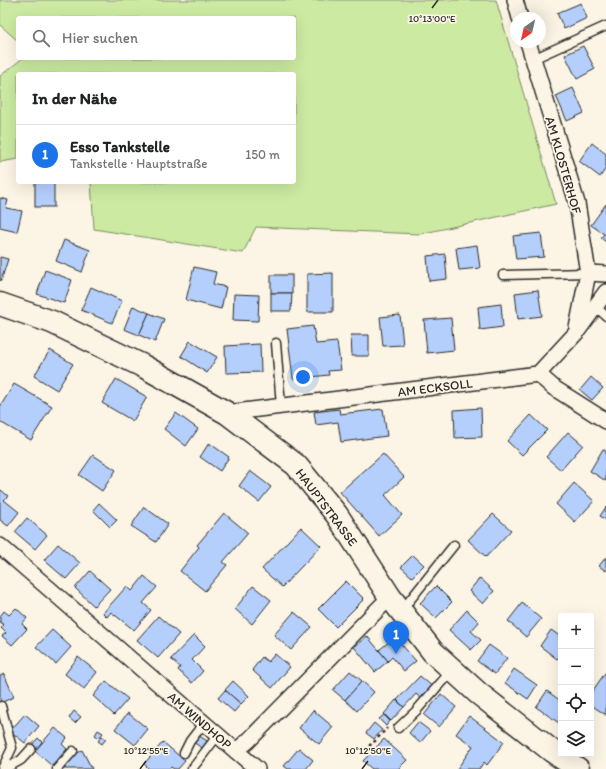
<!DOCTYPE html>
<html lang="de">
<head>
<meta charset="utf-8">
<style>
	body { margin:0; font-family:Itim,sans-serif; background:#f6f6f6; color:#202124 }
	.controls { position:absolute; right:12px; bottom:12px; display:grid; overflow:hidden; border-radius:4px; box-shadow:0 4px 16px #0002 }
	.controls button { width:36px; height:36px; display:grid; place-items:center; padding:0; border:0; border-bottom:1px solid #e0e0e0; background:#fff; color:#202124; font:20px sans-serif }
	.compass { position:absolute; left:510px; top:12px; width:36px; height:36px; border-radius:50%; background:#fff; box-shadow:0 4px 16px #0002; rotate:214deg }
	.you { position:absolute; left:303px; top:377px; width:14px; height:14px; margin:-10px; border:3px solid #fff; border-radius:50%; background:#1a73e8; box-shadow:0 0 0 6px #1a73e833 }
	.badge { display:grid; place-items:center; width:26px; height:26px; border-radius:50%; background:#1a73e8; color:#fff; font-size:13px; font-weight:700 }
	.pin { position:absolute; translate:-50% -33px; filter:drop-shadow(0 1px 2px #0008) }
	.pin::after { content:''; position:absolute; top:21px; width:14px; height:12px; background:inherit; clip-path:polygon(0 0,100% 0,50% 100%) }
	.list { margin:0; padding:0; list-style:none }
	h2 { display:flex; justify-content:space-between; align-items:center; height:52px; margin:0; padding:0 16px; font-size:17px }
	h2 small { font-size:13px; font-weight:400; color:#757577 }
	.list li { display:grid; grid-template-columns:26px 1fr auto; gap:12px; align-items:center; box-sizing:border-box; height:60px; padding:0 16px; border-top:1px solid #e0e0e0 }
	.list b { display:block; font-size:15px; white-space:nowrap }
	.list p { margin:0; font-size:13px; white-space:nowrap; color:#757577 }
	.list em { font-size:13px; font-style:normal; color:#757577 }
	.icon { flex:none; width:22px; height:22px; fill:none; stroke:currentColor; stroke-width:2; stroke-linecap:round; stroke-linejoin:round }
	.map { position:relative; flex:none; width:606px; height:769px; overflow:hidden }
	.search { position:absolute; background:#fff; box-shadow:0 4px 16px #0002; left:16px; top:16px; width:280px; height:44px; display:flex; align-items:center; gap:10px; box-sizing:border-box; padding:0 14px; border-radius:4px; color:#757577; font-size:15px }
	.panel { position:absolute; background:#fff; box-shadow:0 4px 16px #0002; left:16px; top:72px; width:280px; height:112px; border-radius:4px }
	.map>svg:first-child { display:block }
</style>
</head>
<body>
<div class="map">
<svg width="606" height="769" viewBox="0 0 606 769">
	<rect width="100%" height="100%" fill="#fcf5e5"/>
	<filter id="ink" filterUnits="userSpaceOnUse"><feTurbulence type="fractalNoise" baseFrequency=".025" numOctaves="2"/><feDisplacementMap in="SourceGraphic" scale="8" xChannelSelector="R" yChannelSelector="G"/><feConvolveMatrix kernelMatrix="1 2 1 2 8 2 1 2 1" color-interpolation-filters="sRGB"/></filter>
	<g filter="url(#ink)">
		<!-- green -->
		<path fill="#cceaa2" stroke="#7c8a66" d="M0 0H496L556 204 420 234 256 227 243 253 94 229 91 182H294V74H18V159L0 162V76L23 58H294V18H18V41L0 25Z"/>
		<!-- building -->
		<g fill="#b5cffd" stroke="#2b2b2b">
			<path d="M581 3 587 18 564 29 557 13Z"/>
			<path d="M583 46 595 69 577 79 565 55Z"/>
			<path d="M573 88 584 113 567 121 556 96Z"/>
			<path d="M592 143 606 154V168L600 177 579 161Z"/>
			<rect x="35" y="182" width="19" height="25"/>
			<path d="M0 198 8 200 6 208 22 211 17 232 0 228Z"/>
			<path d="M606 204V242L601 238 604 234 591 225Z"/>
			<path d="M541 233 544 257 516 259 513 236Z"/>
			<path d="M64 240 90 250 82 272 56 261Z"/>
			<path d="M477 245 480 268 459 270 456 248Z"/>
			<path d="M445 254 447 279 429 281 427 256Z"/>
			<path d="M0 257 8 259 1 281 0 280Z"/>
			<path d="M194 267 216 272 213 284 226 287 221 309 186 300Z"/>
			<path d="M45 270 72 280 64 303 37 294Z"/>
			<path d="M333 273V312H307V274Z"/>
			<rect x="271" y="275" width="21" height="18"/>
			<path d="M91 287 122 301 112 323 81 310Z"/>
			<path d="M538 290 542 316 518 319 515 293Z"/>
			<path d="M271 293H292L291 311H271Z"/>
			<path d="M234 294 259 295 258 321 233 320Z"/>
			<path d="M501 304 503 327 480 330 478 307Z"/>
			<path d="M133 306 149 313 139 335 124 329Z"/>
			<path d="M149 313 164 319 155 342 139 335Z"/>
			<path d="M400 315 403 345 383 346 380 317Z"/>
			<path d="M451 318 454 350 427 353 424 320Z"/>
			<path d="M313 326 316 344 337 342 341 370 328 371 329 375 293 379 287 329Z"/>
			<path d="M351 335H369V356H352Z"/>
			<path d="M190 341 217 357 207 373 181 356Z"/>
			<path d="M260 344 261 372 226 373 225 346Z"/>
			<path d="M50 350 73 364 57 390 34 376Z"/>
			<path d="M591 377 603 388 592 400 580 390Z"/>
			<path d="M116 379 147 397 133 421 102 403Z"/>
			<path d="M14 384 52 406 31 440 0 422V407Z"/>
			<path d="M481 408 482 437 455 438 454 410Z"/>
			<path d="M339 409 340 414 383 409 387 436 341 442 338 422 316 425 314 412Z"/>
			<path d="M176 413 198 429 186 446 164 429Z"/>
			<path d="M531 415 547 430 522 455 507 441Z"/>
			<path d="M568 432 583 445 561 470 546 457Z"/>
			<path d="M209 443 229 457 220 471 200 457Z"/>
			<path d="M603 449 606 451V481L590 471Z"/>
			<path d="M383 454 404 477 385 495 402 515 379 536 340 492Z"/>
			<path d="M93 455 116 470 102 491 79 475Z"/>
			<path d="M250 471 271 487 259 502 239 486Z"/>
			<path d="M574 483 594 501 575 522 556 504Z"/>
			<path d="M1 490 8 496 4 500 19 512 8 526 0 520V491Z"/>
			<path d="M99 503 117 520 110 527 93 510Z"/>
			<path d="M144 507 168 524 156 542 131 526Z"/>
			<path d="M606 507V520L600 516Z"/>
			<path d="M224 513 248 533 223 562 227 565 205 591 180 571 199 547 197 545Z"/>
			<path d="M493 514 511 530 486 557 468 540Z"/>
			<path d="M27 518 47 535 35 549 15 532Z"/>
			<path d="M301 527 321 546 282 587 262 569Z"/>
			<path d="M58 544 80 563 66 579 44 560Z"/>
			<path d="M413 555 424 565 412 577 401 567Z"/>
			<path d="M606 557V571L599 566Z"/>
			<path d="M90 571 110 589 94 606 75 588Z"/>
			<path d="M144 576 157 587 143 603 151 610 134 630 111 612 107 617 103 613 127 586 132 591Z"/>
			<path d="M480 578 494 591 483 604 469 591Z"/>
			<path d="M346 581 364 599 336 627 318 609Z"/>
			<path d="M253 586 271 600 252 624 235 609Z"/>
			<path d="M436 586 452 602 436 618 420 603Z"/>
			<path d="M522 603 541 619 526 637 508 621Z"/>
			<path d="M16 608 27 618 22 624 27 629 12 645 2 636 6 633 1 628 4 625 0 622V616L4 611 9 615Z"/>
			<path d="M467 610 479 622 471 631 481 640 471 650 449 630Z"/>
			<path d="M294 612 312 627 291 650 274 635Z"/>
			<path d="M158 616 179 634 158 658 137 640Z"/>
			<path d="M52 630 71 647 56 664 36 647Z"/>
			<path d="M551 630 561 637V655L557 659 540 646Z"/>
			<path d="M194 635 205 646 192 660 203 671 192 683 178 670 180 667 171 659Z"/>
			<path d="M367 636 388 661 375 672 354 647Z"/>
			<path d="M395 637 416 661 404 671 392 657 388 661 379 650Z"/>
			<path d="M489 645 507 658 495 674 477 661Z"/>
			<path d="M275 654 290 667 272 688 252 670 262 657 268 662Z"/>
			<path d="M78 657 97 672 84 689 65 674Z"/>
			<path d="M514 669 537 685 528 699 505 683Z"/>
			<path d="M350 671 362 681 345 700 333 690Z"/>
			<path d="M605 673H606V715L591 705V693Z"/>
			<path d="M4 674 14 697 0 703V676Z"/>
			<path d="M420 676 434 688 423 700 416 694 404 707 397 700Z"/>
			<path d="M106 681 128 699 114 715 93 696Z"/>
			<path d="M233 681 249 696 241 704 225 690Z"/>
			<path d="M362 681 374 692 357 711 345 700Z"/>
			<path d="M225 690 241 704 234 712 218 698Z"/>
			<path d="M547 691 561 701V719L559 723 536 707Z"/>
			<path d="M441 694 456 707 439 727 424 715Z"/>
			<path d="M396 700 404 707 391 721 384 714Z"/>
			<path d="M313 710 333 727 319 744 299 728Z"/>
			<path d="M74 711 81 717 75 723 69 718Z"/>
			<path d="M128 713 148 729 135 745 115 729Z"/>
			<path d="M25 714 39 726 25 743 10 731Z"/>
			<path d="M384 715 390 721 386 726 379 719Z"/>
			<path d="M469 716 504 742 487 765 484 762 479 769H457L473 746 456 734Z"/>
			<path d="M418 722 430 731 420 743 409 733Z"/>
			<path d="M374 723 382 730 374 739 366 733Z"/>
			<path d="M55 728 67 738 62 744 67 749 52 766 35 751Z"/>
			<path d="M98 730 103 733 99 738 95 735Z"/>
			<path d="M198 735 207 741 202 748 193 742Z"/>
			<path d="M102 736 106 739 102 744 98 741Z"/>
			<path d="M38 738 42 742 34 751 30 747Z"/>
			<path d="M384 739 407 760 398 769H372L363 761Z"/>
			<path d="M163 742 185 761 178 769H174L171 767 169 769H149L144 764Z"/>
			<path d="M299 748 313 760 306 769H288L284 766Z"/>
			<path d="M82 750 92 769H63L62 767 67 761Z"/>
		</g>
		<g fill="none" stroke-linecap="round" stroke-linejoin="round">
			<!-- lane casing -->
			<g stroke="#2b2b2b" stroke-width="11">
				<g id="lane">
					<path d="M533 59 606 26"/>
					<path d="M503 275 588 273"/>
					<path d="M596 307 606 316"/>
					<path d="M276 343 281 406"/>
					<path d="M402 610 454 545"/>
					<path d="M1 706 12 748 2 769"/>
					<path d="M398 728 416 711 452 670"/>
					<path d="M184 753 190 741 204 723"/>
					<path d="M5 769 21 760 31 749"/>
					<path d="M57 769 73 751"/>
					<path d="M192 769 218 735"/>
				</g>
			</g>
			<!-- street casing -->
			<g stroke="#2b2b2b" stroke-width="18">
				<g id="street">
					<path d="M515 0 520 18"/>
					<path d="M528 42 577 203 588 273 577 328"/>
					<path d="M588 273 606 274"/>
					<path d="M538 374 554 388 606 421"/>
					<path d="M227 413 538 374 576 333 606 292"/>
					<path d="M0 546 236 751 248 741 390 597"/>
					<path d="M236 751 257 769"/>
				</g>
			</g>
			<!-- secondary casing -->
			<g stroke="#2b2b2b" stroke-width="25">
				<path id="secondary" d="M0 304 52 322 143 366 227 413 296 465 337 515 390 597 433 652 478 693 552 751 578 769"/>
			</g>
			<!-- path -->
			<path stroke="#2b2b2b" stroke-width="2.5" stroke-dasharray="3 3" stroke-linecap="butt" d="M369 746 375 741 387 728"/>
			<!-- lane -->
			<use href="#lane" stroke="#fcf5e5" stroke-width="8"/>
			<!-- street -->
			<use href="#street" stroke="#fcf5e5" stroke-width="15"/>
			<!-- secondary -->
			<use href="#secondary" stroke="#fcf5e5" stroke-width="22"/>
		</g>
	</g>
	<!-- ticks -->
	<path fill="none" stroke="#2b2b2b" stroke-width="1.5" d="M432 8 438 0M140 769 146 761M362 769 368 761"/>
	<g text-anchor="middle" stroke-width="3.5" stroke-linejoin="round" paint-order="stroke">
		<!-- street labels -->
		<g font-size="13" fill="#2b2b2b" stroke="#fcf5e5">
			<text transform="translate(564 165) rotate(74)" y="5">AM KLOSTERHOF</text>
			<text transform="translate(435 387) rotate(-7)" y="5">AM ECKSOLL</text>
			<text transform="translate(327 507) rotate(53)" y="5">HAUPTSTRASSE</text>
			<text transform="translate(200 720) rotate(41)" y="5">AM WINDHOP</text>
		</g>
	</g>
	<g font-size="10" text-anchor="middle" fill="#2b2b2b" stroke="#fcf5e5" stroke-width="3.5" stroke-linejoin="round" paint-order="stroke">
		<text x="432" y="22">10°13'00"E</text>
		<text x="146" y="754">10°12'55"E</text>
		<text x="368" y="754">10°12'50"E</text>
	</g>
</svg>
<div class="controls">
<button>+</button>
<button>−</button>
<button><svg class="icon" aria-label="locate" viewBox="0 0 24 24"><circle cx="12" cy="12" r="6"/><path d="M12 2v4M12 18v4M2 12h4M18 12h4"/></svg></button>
<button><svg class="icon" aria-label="layers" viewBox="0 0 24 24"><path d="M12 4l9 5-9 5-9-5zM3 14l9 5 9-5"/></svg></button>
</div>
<svg class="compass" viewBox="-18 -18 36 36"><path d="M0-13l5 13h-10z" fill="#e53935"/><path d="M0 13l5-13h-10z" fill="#757577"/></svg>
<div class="you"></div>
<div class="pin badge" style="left:396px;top:654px">1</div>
<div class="search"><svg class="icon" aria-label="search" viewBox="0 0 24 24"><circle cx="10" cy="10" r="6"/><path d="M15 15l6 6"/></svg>Hier suchen</div>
<section class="panel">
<h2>In der Nähe<small></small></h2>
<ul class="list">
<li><span class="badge">1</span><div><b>Esso Tankstelle</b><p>Tankstelle · Hauptstraße</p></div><em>150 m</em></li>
</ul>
</section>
</div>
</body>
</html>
